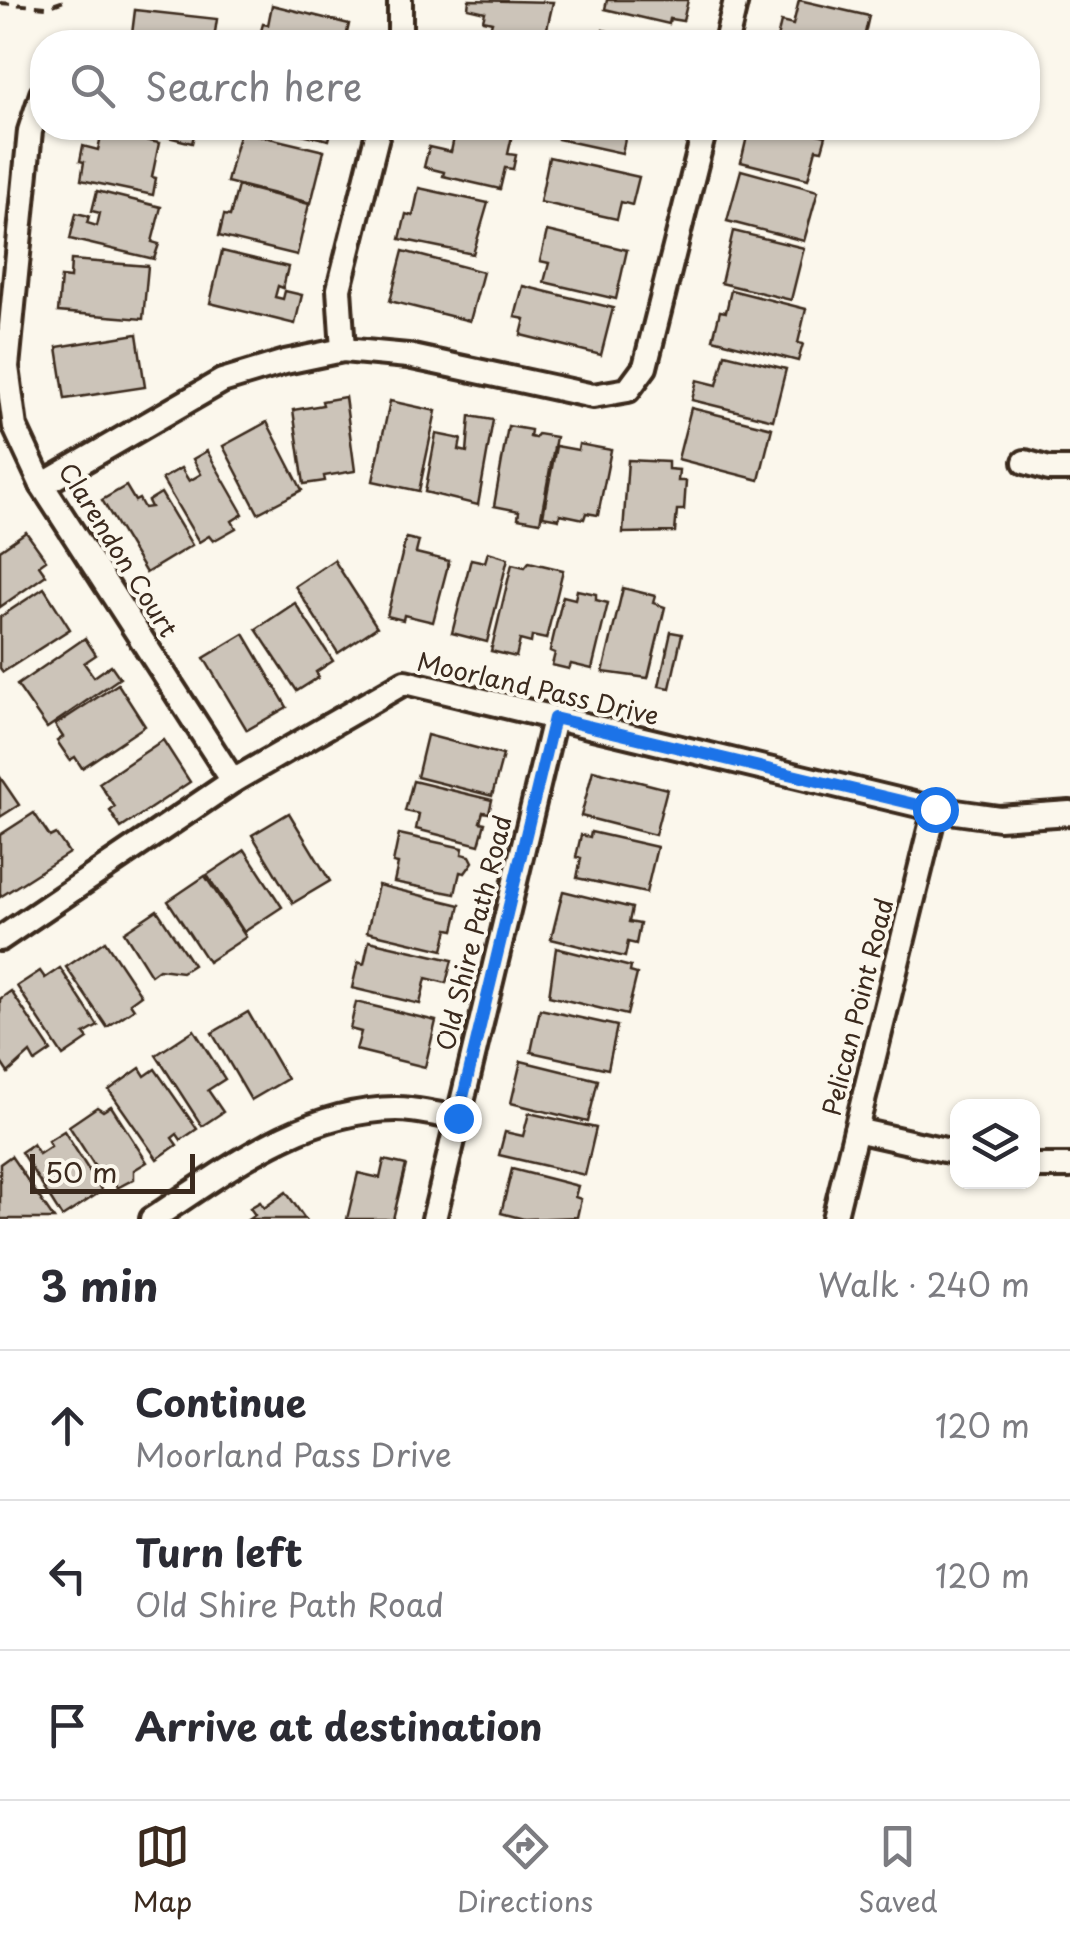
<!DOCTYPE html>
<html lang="en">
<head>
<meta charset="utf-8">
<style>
	body { margin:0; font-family:"Playpen Sans",sans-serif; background:#f2f2f3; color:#2b2b33 }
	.controls { position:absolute; right:30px; bottom:30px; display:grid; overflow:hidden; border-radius:20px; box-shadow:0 2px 8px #0004 }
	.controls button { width:90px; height:90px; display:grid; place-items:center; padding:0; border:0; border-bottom:2px solid #e1e1e2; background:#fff; color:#2b2b33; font:50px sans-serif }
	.scale { position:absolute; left:30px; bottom:25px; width:165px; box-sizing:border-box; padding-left:10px; border:5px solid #3b2a1e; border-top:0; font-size:28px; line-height:35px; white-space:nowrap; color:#3b2a1e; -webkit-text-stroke:8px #fbf7ec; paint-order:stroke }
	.stop { position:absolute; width:30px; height:30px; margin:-22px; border:8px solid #1a73e8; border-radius:50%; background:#fff }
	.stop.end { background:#1a73e8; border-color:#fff; box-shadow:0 2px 10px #0008 }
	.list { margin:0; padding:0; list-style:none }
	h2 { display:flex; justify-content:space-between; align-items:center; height:130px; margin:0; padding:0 40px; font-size:42px }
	h2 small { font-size:32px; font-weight:400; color:#7c7c81 }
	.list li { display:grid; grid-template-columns:65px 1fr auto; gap:30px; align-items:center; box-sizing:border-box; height:150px; padding:0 40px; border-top:2px solid #e1e1e2 }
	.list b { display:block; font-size:38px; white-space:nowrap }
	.list p { margin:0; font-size:32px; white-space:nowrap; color:#7c7c81 }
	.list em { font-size:32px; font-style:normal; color:#7c7c81 }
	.icon { flex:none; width:55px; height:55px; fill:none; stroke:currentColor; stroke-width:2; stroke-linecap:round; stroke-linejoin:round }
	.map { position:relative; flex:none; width:1070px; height:1219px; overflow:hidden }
	.search { position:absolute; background:#fff; box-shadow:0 2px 8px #0004; left:30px; right:30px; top:30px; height:110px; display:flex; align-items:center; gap:25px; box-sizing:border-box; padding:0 35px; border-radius:40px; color:#7c7c81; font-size:38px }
	.sheet { height:580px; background:#fff }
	nav { display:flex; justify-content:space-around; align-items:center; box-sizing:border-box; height:140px; border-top:2px solid #e1e1e2; background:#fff; font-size:28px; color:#7c7c81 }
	nav a { display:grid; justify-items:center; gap:5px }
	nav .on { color:#3b2a1e }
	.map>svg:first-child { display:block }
</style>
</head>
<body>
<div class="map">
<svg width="1070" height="1219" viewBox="0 0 1070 1219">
	<rect width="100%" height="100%" fill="#fbf7ec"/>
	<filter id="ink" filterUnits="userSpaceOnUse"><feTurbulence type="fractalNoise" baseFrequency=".01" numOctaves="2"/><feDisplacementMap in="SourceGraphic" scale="20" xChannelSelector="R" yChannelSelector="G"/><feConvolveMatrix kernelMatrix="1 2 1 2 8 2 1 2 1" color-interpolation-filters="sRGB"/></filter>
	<g filter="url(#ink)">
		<!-- building -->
		<g fill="#ccc4b9" stroke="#3b2a1e" stroke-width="2.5">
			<path d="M469 0 553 2 544 42H478L482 27 490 29 492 22 483 20 485 12 468 8Z"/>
			<path d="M607 0H688L683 21 670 19 669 24 605 9Z"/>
			<path d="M799 0 869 16 863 42H776L781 22 793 25Z"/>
			<path d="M272 5 349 24 345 42H258L263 24 268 25Z"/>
			<path d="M135 10 217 19 214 39H207L206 42H131Z"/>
			<path d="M603 30 658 42H601Z"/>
			<path d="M132 128H196L192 143Z"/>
			<path d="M274 128H332L329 140Z"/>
			<path d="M456 128H473L512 136 508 154 516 155 513 169 505 168 500 189 443 176 444 172 424 167 429 147 451 152Z"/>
			<path d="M560 128H648L646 134 627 130 622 153 558 139Z"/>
			<path d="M749 128H792L826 136 822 150 816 149 808 179 741 162Z"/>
			<path d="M102 131 159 143 152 177 156 178 153 195 81 180 84 162 80 161 83 146 98 150Z"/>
			<path d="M240 131 324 151 311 203 227 182Z"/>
			<path d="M549 157 639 177 632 205 621 202 617 219 540 202Z"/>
			<path d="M741 170 818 191 804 241 727 221Z"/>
			<path d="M238 186 309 204 297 255 219 236 224 215 230 216Z"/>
			<path d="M419 188 488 203 473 254 400 239 406 214 413 216Z"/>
			<path d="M97 191 161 207 152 242 159 244 154 259 70 239 76 213 89 216 87 223 97 226 100 213 92 211Z"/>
			<path d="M547 231 627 250 616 299 544 282 549 263 540 261Z"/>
			<path d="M733 231 804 248 791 300 721 283Z"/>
			<path d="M222 251 288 267 283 288 278 286 275 297 283 299 285 291 302 295 295 324 210 303Z"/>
			<path d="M403 251 483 272 470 321 390 301Z"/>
			<path d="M71 260 148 266 143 319 58 312 61 277 70 278Z"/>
			<path d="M523 286 613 308 601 355 521 335 525 319 515 317Z"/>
			<path d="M731 290 806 309 798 343 803 344 798 361 713 339 720 311 726 312Z"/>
			<path d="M137 334 145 387 65 399 57 347Z"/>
			<path d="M725 354 786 369 773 420 692 400 697 380 717 385Z"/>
			<path d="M345 397 355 471 324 476 325 481 304 484 293 410 323 405 322 401Z"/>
			<path d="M390 401 436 411 419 491 373 481Z"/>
			<path d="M691 408 772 428 759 480 678 459Z"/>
			<path d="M470 416 493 420 478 505 425 492 436 434 461 439 459 450 467 452Z"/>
			<path d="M267 422 302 490 258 513 223 446Z"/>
			<path d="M508 426 531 430 530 437 535 438 538 434 556 437 540 522 518 518 519 511 494 506Z"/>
			<path d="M579 444 611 450 598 515 586 513 584 519 560 514 559 519 543 516 556 446 578 450Z"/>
			<path d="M207 451 243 514 232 521 236 528 213 541 209 536 199 542 162 479 181 468 189 481 201 474 193 459Z"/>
			<path d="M628 460 668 462V469L679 470 678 481H686L684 510H677L675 532 623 533Z"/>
			<path d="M126 486 135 501 139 499 144 508 151 507 148 501 161 493 192 545 146 573 102 500Z"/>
			<path d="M26 532 46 560 39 565 46 575 0 607V550Z"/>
			<path d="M406 538 419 541 416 553 449 561 433 622 404 615 403 620 387 616Z"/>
			<path d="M488 552 508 558 487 642 452 633 471 559 485 562Z"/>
			<path d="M334 560 377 627 338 653 295 586Z"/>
			<path d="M529 562 563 570 546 639 532 636 531 643 520 640 516 657 491 651 512 564 525 567Z"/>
			<path d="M44 588 70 629 3 672 0 668V617Z"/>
			<path d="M623 588 655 596 653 603 665 607 648 678 603 672Z"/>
			<path d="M577 590 596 594V600L608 603 592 669 571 664 569 669 552 665 555 653 550 651 563 596 575 599Z"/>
			<path d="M295 603 333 661 316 672 319 677 297 691 256 629Z"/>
			<path d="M671 632 682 634 670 688 659 686Z"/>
			<path d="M244 634 287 707 247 730 204 658Z"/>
			<path d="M85 638 96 655 84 663 94 677 111 665 120 678 47 728 17 685Z"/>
			<path d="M118 684 145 726 82 768 75 757 70 760 57 741 63 737 55 725Z"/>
			<path d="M427 735 503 755 492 796 417 777Z"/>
			<path d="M163 740 190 782 121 828 110 811 115 807 99 783Z"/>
			<path d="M593 770 667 789 655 835 581 816Z"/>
			<path d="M0 777 19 805 0 817Z"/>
			<path d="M413 781 492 800 489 813 483 812 480 822 485 823 479 845 416 829 419 814 405 811Z"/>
			<path d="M34 813 50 837 56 834 69 853 0 897V835Z"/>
			<path d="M289 813 330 881 293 903 252 835Z"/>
			<path d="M591 832 657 847 646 893 577 878 581 858 576 857 581 835 590 837Z"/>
			<path d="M399 834 463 848 462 854 470 856 473 862 465 873 460 872 455 894 394 882 398 864 393 863Z"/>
			<path d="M245 850 282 907 244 932 207 875Z"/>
			<path d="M205 876 246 937 208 962 168 901Z"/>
			<path d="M378 885 460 905 454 930 448 929 443 950 367 932Z"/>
			<path d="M563 891 632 908 629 922 640 924 636 944 628 942 625 957 551 939Z"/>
			<path d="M157 910 193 965 182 972 159 969 151 975 124 932Z"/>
			<path d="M105 941 141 995 130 1003 134 1009 107 1027 66 967Z"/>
			<path d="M369 941 452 960 446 983 426 978 420 1004 352 988 358 962 364 964Z"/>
			<path d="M556 948 631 967 630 972 637 974 627 1015 549 996Z"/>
			<path d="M60 968 98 1026 84 1034 88 1039 63 1056 17 986 40 971 45 978Z"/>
			<path d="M11 991 51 1051 35 1062 30 1053 8 1073 0 1061V999Z"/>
			<path d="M356 1002 436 1021 425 1067 356 1050 361 1032 350 1029Z"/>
			<path d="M540 1009 617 1026 608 1069 531 1052Z"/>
			<path d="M248 1012 287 1079 251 1100 212 1033Z"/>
			<path d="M194 1030 225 1079 208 1090 223 1112 202 1126 156 1055Z"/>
			<path d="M521 1061 598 1080 588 1122 511 1103Z"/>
			<path d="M140 1068 145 1076 155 1069 197 1129 181 1140 177 1134 172 1138 177 1145 157 1159 109 1090Z"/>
			<path d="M111 1106 147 1162 134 1170V1179L117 1188 112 1178 103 1179 69 1126 97 1107 103 1111Z"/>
			<path d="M529 1113 596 1128 585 1175 499 1155 505 1132 523 1136Z"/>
			<path d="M64 1131 102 1191 62 1217 21 1152 33 1144 39 1154 51 1146 48 1141Z"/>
			<path d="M11 1156 54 1219H0V1164Z"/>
			<path d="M384 1160 406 1165 393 1219H347L358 1173 380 1178Z"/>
			<path d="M512 1169 578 1186 575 1197 581 1199 577 1217 524 1219 501 1213Z"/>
			<path d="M286 1192 305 1219H249L255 1215 250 1208 260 1202 264 1208Z"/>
		</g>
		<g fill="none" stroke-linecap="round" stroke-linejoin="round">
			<!-- minor casing -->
			<g stroke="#3b2a1e" stroke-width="30">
				<g id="minor">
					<path d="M400 0V42"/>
					<path d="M726 42 736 0"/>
					<path d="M42 94 30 131 7 367 15 427 42 485 233 781"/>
					<path d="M343 350 339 289 379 128"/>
					<path d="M1025 462 1049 469H1070"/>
					<path d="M42 485 222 381 285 362 343 350 408 356 593 396 628 390 645 367 705 128"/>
					<path d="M0 939 233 781 405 682 935 809 999 818 1070 813"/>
					<path d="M856 1130 958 1153"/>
					<path d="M1032 1166H1070"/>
					<path d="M152 1219C227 1170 302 1110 396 1109 416 1109 438 1115 458 1118"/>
					<path d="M434 1219 554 719"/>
					<path d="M834 1219 935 809"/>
				</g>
			</g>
			<!-- path -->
			<path stroke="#3b2a1e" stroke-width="4" stroke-dasharray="10 8" stroke-linecap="butt" d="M0 3 47 7 67 0"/>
			<!-- minor -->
			<use href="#minor" stroke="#fbf7ec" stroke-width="22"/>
		</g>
	</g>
	<g fill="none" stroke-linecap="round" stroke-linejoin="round" filter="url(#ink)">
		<!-- route -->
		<path stroke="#1a73e8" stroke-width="12" d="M458 1118 554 718 935 809"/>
	</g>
	<g text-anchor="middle" stroke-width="8" stroke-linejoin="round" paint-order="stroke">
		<!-- street labels -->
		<g font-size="25" fill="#3b2a1e" stroke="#fbf7ec">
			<text transform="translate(118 550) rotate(58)" y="9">Clarendon Court</text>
			<text transform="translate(538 689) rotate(13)" y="9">Moorland Pass Drive</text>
			<text transform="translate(474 933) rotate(-76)" y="9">Old Shire Path Road</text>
			<text transform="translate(858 1007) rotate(-76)" y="9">Pelican Point Road</text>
		</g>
	</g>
</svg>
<div class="controls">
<button><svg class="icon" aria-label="layers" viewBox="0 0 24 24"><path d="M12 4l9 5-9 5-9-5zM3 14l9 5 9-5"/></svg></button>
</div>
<div class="scale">50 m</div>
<div class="stop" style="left:935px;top:809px"></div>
<div class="stop end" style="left:458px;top:1118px"></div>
<div class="search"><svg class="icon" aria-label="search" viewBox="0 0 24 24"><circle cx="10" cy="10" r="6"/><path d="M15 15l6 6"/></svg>Search here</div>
</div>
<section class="sheet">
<h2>3 min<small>Walk · 240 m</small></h2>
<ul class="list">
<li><svg class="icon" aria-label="ahead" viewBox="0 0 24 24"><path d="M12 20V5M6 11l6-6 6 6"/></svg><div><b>Continue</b><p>Moorland Pass Drive</p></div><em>120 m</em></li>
<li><svg class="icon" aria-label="left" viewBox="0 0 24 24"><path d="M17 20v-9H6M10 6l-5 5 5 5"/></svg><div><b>Turn left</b><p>Old Shire Path Road</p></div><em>120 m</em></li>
<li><svg class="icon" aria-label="arrive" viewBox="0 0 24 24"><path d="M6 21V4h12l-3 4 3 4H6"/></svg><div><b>Arrive at destination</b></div></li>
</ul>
</section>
<nav>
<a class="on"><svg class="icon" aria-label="map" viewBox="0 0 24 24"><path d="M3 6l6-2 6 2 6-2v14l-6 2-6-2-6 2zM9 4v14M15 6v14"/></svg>Map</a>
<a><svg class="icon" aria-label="directions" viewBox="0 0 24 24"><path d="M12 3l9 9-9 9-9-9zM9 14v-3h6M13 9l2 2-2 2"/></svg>Directions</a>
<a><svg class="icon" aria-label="saved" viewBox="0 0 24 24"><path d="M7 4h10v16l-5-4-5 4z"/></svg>Saved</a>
</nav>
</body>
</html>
